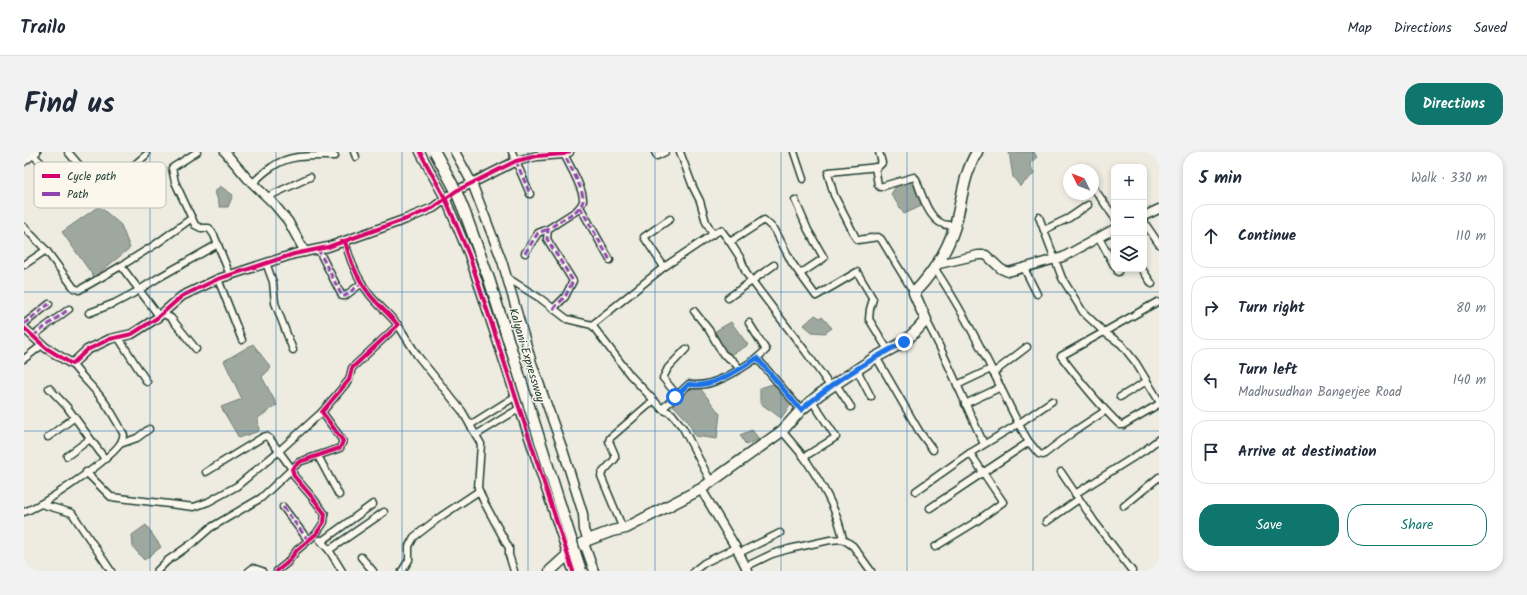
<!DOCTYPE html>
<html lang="en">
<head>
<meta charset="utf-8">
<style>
	body { margin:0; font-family:Kalam,sans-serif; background:#f2f2f3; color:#1f2937 }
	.controls { position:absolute; right:12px; top:12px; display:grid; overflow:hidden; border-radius:8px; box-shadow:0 2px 6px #0003 }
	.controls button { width:36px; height:36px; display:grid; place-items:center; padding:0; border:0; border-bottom:1px solid #e0e1e3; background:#fff; color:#1f2937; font:20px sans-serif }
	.compass { position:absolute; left:1039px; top:12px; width:36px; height:36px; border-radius:50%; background:#fff; box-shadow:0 2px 6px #0003; rotate:313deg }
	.stop { position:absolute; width:12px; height:12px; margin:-9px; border:3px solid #1a73e8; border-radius:50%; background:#fff }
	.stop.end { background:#1a73e8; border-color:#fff; box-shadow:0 1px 4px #0008 }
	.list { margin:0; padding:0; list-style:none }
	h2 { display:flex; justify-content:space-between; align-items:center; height:52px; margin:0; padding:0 16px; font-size:17px }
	h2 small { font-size:13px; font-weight:400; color:#747a83 }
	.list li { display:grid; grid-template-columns:26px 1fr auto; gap:12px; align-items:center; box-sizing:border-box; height:64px; margin:0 8px 8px; padding:0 8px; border:1px solid #e0e1e3; border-radius:16px }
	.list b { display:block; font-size:15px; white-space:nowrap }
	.list p { margin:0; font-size:13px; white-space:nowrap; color:#747a83 }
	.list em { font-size:13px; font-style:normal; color:#747a83 }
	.actions { display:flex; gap:8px; padding:12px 16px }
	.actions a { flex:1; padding:9px 0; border:1px solid #0f766e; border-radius:16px; text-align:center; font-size:14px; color:#0f766e }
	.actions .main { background:#0f766e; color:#fff }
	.icon { flex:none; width:22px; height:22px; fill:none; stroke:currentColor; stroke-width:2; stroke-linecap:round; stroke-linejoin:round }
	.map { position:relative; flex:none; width:1135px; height:419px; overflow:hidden; border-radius:16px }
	header { display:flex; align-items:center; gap:24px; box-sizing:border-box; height:56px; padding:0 20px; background:#fff; border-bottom:1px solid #e0e1e3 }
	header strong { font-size:19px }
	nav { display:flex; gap:22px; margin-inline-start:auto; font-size:14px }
	.intro { display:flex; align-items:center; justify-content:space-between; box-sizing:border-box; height:96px; padding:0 24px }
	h1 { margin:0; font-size:28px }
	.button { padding:10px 18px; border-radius:16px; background:#0f766e; color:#fff; font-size:14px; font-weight:700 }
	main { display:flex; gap:24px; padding:0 24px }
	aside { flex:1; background:#fff; border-radius:16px; box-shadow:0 2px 6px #0003 }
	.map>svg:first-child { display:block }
</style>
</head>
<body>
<header>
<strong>Trailo</strong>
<nav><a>Map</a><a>Directions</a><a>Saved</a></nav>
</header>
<div class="intro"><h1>Find us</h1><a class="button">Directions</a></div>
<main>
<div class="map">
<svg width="1135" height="419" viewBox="0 0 1135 419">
	<rect width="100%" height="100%" fill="#eeece1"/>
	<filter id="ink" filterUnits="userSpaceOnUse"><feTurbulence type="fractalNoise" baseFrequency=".025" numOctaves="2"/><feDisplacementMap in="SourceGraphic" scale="8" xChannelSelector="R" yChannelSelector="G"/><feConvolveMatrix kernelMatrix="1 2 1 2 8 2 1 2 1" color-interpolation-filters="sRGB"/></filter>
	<g filter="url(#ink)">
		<!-- water -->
		<g fill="#9fa89f" stroke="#6c7d74">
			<path d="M985 0H1010L1013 5 1006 11 1010 22 996 34 989 25Z"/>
			<path d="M890 26 902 52 880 62 867 42 875 30Z"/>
			<path d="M196 34 209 43 204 55H196L191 40Z"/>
			<path d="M75 54 97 73 106 96 70 125 38 80Z"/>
			<path d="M791 163 796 166 798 165 808 176 801 181 788 180 780 173Z"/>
			<path d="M707 170 724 193 704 205 688 181Z"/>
			<path d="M229 192 247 216 238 225 253 253 234 266 235 279 215 286 197 255 218 247 200 209Z"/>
			<path d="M749 232 766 254 757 266 736 251V236Z"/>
			<path d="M676 236 696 262 693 287 671 284 664 269 646 250 657 239Z"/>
			<path d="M728 278 735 287 722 293 716 283Z"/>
			<path d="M122 373 137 395 120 408 109 395 108 383Z"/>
		</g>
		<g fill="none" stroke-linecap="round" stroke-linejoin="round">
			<!-- minor casing -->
			<g stroke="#1f3d34" stroke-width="9">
				<g id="minor">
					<path d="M44 0 73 34 78 37 82 36 87 33 122 3"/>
					<path d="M173 0 148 16 151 30 171 73 177 76H185L190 83 206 123"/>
					<path d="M330 0 332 5"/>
					<path d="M488 0 506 42"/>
					<path d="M631 0 633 4 641 0"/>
					<path d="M656 0 669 35 676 49 682 70 689 82"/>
					<path d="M770 0 779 27"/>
					<path d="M855 0 858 11 854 15 805 20 804 22 810 43 832 86 834 88 854 85 857 87 890 141"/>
					<path d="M9 3 45 38"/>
					<path d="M0 10 13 0"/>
					<path d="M851 15 854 33 856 35 890 25 892 27C898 44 908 80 931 72"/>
					<path d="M229 31C235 25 241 19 248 15 265 2 291 4 311 4"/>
					<path d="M1069 35 1090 65"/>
					<path d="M243 45 286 25"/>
					<path d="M771 48 784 78 800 106 776 122"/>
					<path d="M556 55 586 108"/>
					<path d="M1015 65 1038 126 1059 160 1080 180 1133 150"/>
					<path d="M1120 70 1135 92"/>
					<path d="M0 75 22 98"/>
					<path d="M1020 78 1045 66 1064 53"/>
					<path d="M1075 86 1090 113"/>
					<path d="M706 90 717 107 722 121 782 200 806 234"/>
					<path d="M294 97 318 144H321L338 131"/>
					<path d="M501 101 514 81 524 77"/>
					<path d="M242 111 249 130 251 151 269 198"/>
					<path d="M0 113 22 98 50 136 55 138 97 114 132 92 168 66"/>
					<path d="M97 114 135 164"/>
					<path d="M640 115 620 85 646 67"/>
					<path d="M1000 116 1013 142"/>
					<path d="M1093 117 1094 120"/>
					<path d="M1118 117 1128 132"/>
					<path d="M482 125 517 147 543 167 568 173 606 223 638 257 648 262 659 276 687 330"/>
					<path d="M194 127 218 188"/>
					<path d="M704 146 750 113"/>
					<path d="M529 157 541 145 549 129 523 87 524 77 552 59C555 56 558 53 559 49 560 37 545 13 540 2"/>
					<path d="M670 159 685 178 699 202 709 209 716 217"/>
					<path d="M65 161 91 151 112 140 134 126 194 92"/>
					<path d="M138 161 147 166 172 197"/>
					<path d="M902 168C924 208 940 250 960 292"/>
					<path d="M725 171 742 198 733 206"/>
					<path d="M0 172 25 152"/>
					<path d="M374 173 393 203 438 259 457 292 454 336 460 350 485 396V403L490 419"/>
					<path d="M568 173 640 115 689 82 697 78 706 90 740 68 751 78 768 111 792 144 833 120 849 147 846 157 845 167 864 198"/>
					<path d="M9 184 45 157"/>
					<path d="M94 185 123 230"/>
					<path d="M852 205 895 279 909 298"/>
					<path d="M0 207 18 193"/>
					<path d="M833 218 847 245"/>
					<path d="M969 221 1003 195"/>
					<path d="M811 231 827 255"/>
					<path d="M933 233 967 217"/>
					<path d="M25 236 43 255 81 307"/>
					<path d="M653 243 639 226 644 216 662 197"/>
					<path d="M1096 245 1123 229"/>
					<path d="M1135 249 1112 211 1097 192 1080 180 1037 204C1056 229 1074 252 1096 273H1099L1135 252"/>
					<path d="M941 252 977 235"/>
					<path d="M638 257 665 232C686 238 717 217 733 206L777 258"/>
					<path d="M446 273 492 244"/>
					<path d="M758 279 780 305 812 285 788 249"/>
					<path d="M452 283 496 256"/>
					<path d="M24 285 51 265"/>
					<path d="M1005 290 1015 302 1019 303 1049 280 1081 259"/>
					<path d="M96 292 113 286 125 277"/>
					<path d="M43 304 66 287"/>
					<path d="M294 304 315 343"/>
					<path d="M780 305C797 331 813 356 819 387"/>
					<path d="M62 320 87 345 170 355 184 350 213 334 255 299 298 260"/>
					<path d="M1037 320 1070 369 1108 419"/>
					<path d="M892 339 946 301"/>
					<path d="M1051 342 1121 298 1135 287"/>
					<path d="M17 352 48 361 87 419"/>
					<path d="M1100 354 1135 325"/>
					<path d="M259 355 284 388"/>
					<path d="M906 356 1005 290C993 271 984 250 974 230 955 191 935 153 911 117"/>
					<path d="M0 360C20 353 84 309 96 292 98 290 98 286 100 283 93 269 85 255 75 243 66 232 56 223 48 212"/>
					<path d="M1022 370 1055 347"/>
					<path d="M599 377 577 324 578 321 591 307V303L585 289 586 286 629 249"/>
					<path d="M296 388 305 398 318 419"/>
					<path d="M298 389 349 352"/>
					<path d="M911 395 950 371 979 350 946 301 994 272 1028 249"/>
					<path d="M305 398 360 360"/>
					<path d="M715 401 756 381"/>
					<path d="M337 405 349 419"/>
					<path d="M721 415 748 402 765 397 806 388 819 387 829 394 847 419"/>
					<path d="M133 419 143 409 170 390 186 376 237 346 268 317 246 287 242 284 239 285 182 320"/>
					<path d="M225 419 229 416 238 419"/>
					<path d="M253 419 263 411 273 398 292 382 300 370 301 362 288 345 270 324 268 317 275 310 316 296 319 289 298 260 325 228 328 216 374 173C365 162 354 153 346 143 333 127 326 109 321 89"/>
					<path d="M378 419 385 408V394L390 385 416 365 455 339"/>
					<path d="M670 419 680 411 711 396"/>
				</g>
			</g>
			<!-- tertiary casing -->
			<g stroke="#1f3d34" stroke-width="11">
				<g id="tertiary">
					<path d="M201 0 223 26 249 51 264 69 281 100"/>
					<path d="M396 0 422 48 445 103 549 419"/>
					<path d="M431 0 448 31 478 109 508 211 539 298 559 362 560 378 564 388"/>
					<path d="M1120 64 1135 57"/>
					<path d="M915 112 954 103H962L977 117 984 120 1039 105 1090 77"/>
					<path d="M0 176 22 196 48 212 63 198 86 187 108 182 133 166 158 144 194 127 270 102 304 95 382 67 409 56 432 39 492 9 513 4 540 2 545 0"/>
					<path d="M677 337 715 401 724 419"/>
					<path d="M560 391 570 419"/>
				</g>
			</g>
			<!-- primary casing -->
			<g stroke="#1f3d34" stroke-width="13">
				<path id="primary" d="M526 419 549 398 564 388 588 379 602 376 677 337 758 279 777 258 796 242 852 205 880 190 893 178 902 168 890 141C909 121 923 100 931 74 938 49 939 23 953 0"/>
			</g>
			<!-- minor -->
			<use href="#minor" stroke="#fbf7ec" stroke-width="6"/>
			<!-- tertiary -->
			<use href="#tertiary" stroke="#fbf7ec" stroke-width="8"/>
			<!-- primary -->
			<use href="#primary" stroke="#fbf7ec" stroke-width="10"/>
			<!-- trunk-bridge casing -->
			<g stroke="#1f3d34" stroke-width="13" stroke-linecap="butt">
				<path id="trunk-bridge" d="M411 0 432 39 441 61 465 127 557 419"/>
			</g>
			<!-- trunk-bridge -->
			<use href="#trunk-bridge" stroke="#fbf7ec" stroke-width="10"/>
			<!-- quiet -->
			<g stroke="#8e44ad" stroke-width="3" stroke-dasharray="6 3" stroke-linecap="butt">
				<path d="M492 9 506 42"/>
				<path d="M556 55 586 108"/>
				<path d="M294 97 318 144H321L338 131"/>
				<path d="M501 101 514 81 524 77"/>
				<path d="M529 157 541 145 549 129 523 87 524 77 552 59C555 56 558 53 559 49 560 37 545 13 540 2"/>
				<path d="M0 172 25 152"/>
				<path d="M9 184 45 157"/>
				<path d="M259 355 284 388"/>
			</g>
			<!-- cycleway casing -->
			<g stroke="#fbf7ec" stroke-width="6">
				<g id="cycleway">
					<path d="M396 0 422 48 445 103 549 419"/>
					<path d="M0 176 22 196 48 212 63 198 86 187 108 182 133 166 158 144 194 127 270 102 304 95 382 67 409 56 432 39 492 9 513 4 540 2 545 0"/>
					<path d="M253 419 263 411 273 398 292 382 300 370 301 362 288 345 270 324 268 317 275 310 316 296 319 289 298 260 325 228 328 216 374 173C365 162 354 153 346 143 333 127 326 109 321 89"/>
				</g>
			</g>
			<!-- cycleway -->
			<use href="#cycleway" stroke="#d6006c" stroke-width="4"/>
		</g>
	</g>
	<g fill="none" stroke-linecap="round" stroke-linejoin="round" filter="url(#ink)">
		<!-- route -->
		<path stroke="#1a73e8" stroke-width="5" d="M651 245 665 232C685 238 717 217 733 206L777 258C808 231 843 209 880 190"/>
	</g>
	<!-- grid -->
	<path fill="none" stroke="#1f6fb2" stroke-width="1" stroke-opacity="0.55" d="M126 0V419M252 0V419M378 0V419M504 0V419M631 0V419M757 0V419M883 0V419M1009 0V419M0 140H1135M0 279H1135"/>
	<g text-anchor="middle" stroke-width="3" stroke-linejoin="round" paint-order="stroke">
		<!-- street labels -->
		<g font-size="12" fill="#1f3d34" stroke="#fbf7ec">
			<text transform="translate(503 203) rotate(73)" y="4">Kalyani Expressway</text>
		</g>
	</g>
	<!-- legend -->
	<rect x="10" y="10" width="132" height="46" rx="6" fill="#fbf7ec" stroke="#b9bfb5" stroke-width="1"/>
	<rect x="18" y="22" width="18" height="4" fill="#d6006c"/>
	<rect x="18" y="40" width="18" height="4" fill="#8e44ad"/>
	<g font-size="11" fill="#1f3d34">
		<text x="43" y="28">Cycle path</text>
		<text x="43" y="46">Path</text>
	</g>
</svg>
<div class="controls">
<button>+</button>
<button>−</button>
<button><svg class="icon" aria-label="layers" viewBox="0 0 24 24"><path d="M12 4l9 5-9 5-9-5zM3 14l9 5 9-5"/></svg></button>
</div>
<svg class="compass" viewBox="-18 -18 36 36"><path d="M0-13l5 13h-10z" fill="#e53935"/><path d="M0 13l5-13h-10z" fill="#747a83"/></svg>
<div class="stop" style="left:651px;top:245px"></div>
<div class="stop end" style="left:880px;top:190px"></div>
</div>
<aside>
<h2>5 min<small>Walk · 330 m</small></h2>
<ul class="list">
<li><svg class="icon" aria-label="ahead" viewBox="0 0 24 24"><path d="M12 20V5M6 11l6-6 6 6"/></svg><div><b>Continue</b></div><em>110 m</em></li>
<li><svg class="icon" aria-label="right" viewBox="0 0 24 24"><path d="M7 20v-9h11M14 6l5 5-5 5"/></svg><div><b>Turn right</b></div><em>80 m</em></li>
<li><svg class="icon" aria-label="left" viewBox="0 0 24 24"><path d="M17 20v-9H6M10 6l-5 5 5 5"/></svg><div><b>Turn left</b><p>Madhusudhan Bangerjee Road</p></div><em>140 m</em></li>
<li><svg class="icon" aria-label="arrive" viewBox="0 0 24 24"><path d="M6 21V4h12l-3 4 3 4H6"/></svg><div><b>Arrive at destination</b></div></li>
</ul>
<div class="actions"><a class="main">Save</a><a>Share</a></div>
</aside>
</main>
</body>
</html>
